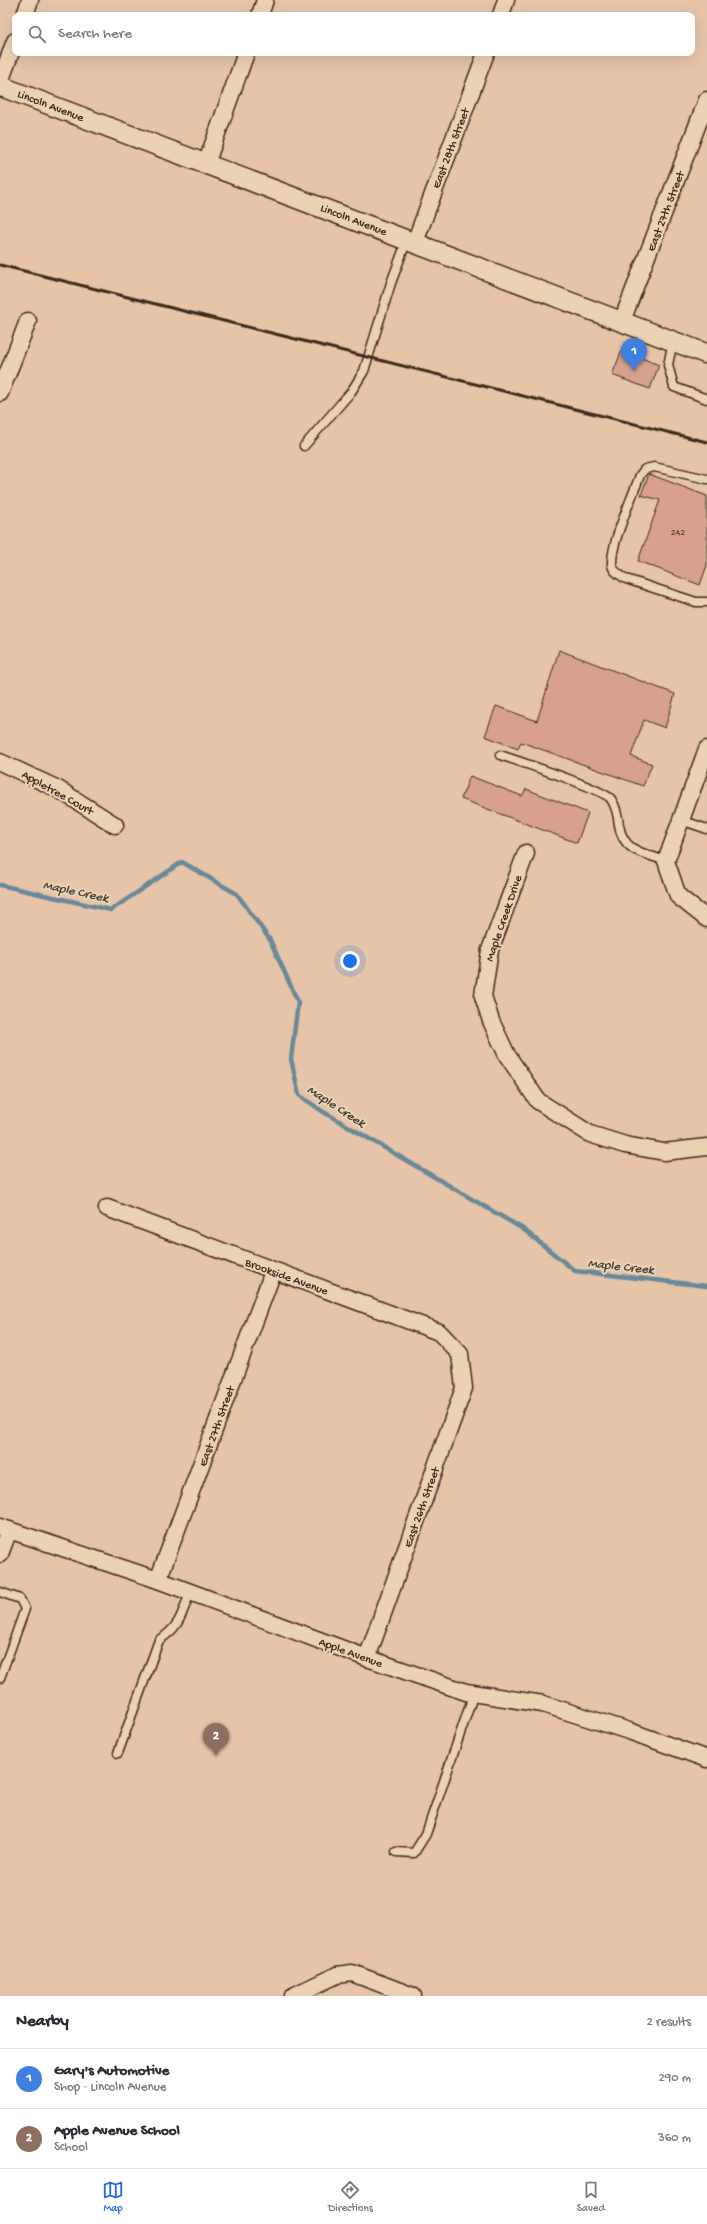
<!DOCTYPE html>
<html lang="en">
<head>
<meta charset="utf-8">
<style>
	body { margin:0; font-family:"Gochi Hand",sans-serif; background:#f2f2f3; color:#2b2b33 }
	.you { position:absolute; left:350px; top:961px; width:14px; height:14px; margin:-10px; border:3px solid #fff; border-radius:50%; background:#1a73e8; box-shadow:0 0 0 6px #1a73e833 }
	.badge { display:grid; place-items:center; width:26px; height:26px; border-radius:50%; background:#2563eb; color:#fff; font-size:13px; font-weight:700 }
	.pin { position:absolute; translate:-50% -33px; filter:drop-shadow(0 1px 2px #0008) }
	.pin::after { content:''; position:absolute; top:21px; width:14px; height:12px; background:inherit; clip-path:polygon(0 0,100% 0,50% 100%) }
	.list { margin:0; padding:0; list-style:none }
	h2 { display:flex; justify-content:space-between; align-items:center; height:52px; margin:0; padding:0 16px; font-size:17px }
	h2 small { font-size:13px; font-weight:400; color:#7c7c81 }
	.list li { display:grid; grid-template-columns:26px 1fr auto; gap:12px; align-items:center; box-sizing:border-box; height:60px; padding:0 16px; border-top:1px solid #e1e1e2 }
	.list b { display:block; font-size:15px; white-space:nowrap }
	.list p { margin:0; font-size:13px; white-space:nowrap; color:#7c7c81 }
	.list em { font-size:13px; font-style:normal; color:#7c7c81 }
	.icon { flex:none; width:22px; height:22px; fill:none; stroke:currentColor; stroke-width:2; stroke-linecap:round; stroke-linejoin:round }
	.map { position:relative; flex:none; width:707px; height:1996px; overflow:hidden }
	.search { position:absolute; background:#fff; box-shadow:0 4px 16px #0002; left:12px; right:12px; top:12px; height:44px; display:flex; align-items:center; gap:10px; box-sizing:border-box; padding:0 14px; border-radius:8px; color:#7c7c81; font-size:15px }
	.sheet { height:172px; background:#fff }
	nav { display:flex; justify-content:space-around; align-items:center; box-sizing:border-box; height:56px; border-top:1px solid #e1e1e2; background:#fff; font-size:11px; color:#7c7c81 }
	nav a { display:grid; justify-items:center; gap:2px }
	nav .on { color:#2563eb }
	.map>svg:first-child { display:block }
</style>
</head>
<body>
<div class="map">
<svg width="707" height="1996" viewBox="0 0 707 1996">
	<rect width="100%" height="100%" fill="#e6c4a8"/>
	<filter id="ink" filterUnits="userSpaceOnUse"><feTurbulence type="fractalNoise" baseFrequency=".025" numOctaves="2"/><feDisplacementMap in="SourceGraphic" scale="8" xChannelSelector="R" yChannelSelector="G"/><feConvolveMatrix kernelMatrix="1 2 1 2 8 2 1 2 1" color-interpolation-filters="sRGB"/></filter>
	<g filter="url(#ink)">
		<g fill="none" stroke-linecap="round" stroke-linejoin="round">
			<!-- stream -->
			<path stroke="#6a8998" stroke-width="4.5" d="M0 885 111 910 182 862 237 894 270 940 298 1002 291 1059 299 1095 322 1111 523 1229 575 1271 707 1286"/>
		</g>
		<!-- building -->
		<g fill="#d7a18e" stroke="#3b2a1e">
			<path d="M622 350 659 365 650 389 612 375Z"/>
			<path d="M649 474 707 496V565L700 585 638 561 660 500 641 495Z"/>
			<path d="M559 650 675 694 665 728 644 720 631 756 652 764 643 786 521 742 518 749 485 736 496 706 537 721Z"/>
			<path d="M470 776 522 796 526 789 588 813 577 843 461 799Z"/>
		</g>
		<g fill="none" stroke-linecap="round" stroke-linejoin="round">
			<!-- service casing -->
			<g stroke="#3b2a1e" stroke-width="11">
				<g id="service">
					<path d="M673 341 668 365 674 387 707 399"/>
					<path d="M304 446 351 392 364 371 391 283 407 240"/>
					<path d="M707 479 654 467 645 469 640 475C633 496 611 542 612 564 612 571 620 575 626 579L696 602H707"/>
					<path d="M500 755C518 761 603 789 611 799 616 806 618 817 619 825 623 852 644 853 666 861"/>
					<path d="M681 820 707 829"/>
					<path d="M0 1592 20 1599 25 1609 0 1678"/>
					<path d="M118 1753 159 1640C180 1627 182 1614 190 1592"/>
					<path d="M396 1852 414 1853 426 1834 474 1693"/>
				</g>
			</g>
			<!-- minor casing -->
			<g stroke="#3b2a1e" stroke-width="19">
				<g id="minor">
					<path d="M25 15 30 0"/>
					<path d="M260 15 265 0"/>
					<path d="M501 15 506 0"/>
					<path d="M0 82 15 41"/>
					<path d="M206 164 246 53"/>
					<path d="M415 242 486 53"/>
					<path d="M622 321 707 100"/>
					<path d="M0 393 28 321"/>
					<path d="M707 749 666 861 678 896 707 919"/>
					<path d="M0 762 58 789 115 825"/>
					<path d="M526 853 490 950 483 996 491 1021 507 1055 538 1101 590 1134 625 1145 664 1152 707 1147"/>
					<path d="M107 1208 439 1332 460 1354 464 1388 367 1658"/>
					<path d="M0 1527 158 1580 367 1658 466 1692 543 1704 629 1731 707 1759"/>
					<path d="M0 1554 9 1530"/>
					<path d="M158 1580 273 1272"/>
					<path d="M293 1996 337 1975 352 1973 413 1996"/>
				</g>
			</g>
			<!-- tertiary casing -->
			<g stroke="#3b2a1e" stroke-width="22">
				<path id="tertiary" d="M0 86 707 354"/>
			</g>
			<!-- service -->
			<use href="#service" stroke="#ebd2b3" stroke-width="8"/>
			<!-- minor -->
			<use href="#minor" stroke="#ebd2b3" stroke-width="16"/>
			<!-- tertiary -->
			<use href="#tertiary" stroke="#ebd2b3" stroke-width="19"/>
			<!-- rail -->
			<path stroke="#3b2a1e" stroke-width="3" d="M0 265 707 442"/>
		</g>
	</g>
	<g text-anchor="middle" stroke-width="4" stroke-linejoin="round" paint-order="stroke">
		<!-- number labels -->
		<g font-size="10" fill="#62483a">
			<text x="678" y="535">242</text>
		</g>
		<!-- street labels -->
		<g font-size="12" fill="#3b2a1e" stroke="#ebd2b3">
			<text transform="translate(51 105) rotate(21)" y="4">Lincoln Avenue</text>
			<text transform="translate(450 148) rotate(-69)" y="4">East 28th Street</text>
			<text transform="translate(665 211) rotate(-69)" y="4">East 27th Street</text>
			<text transform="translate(354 219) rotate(21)" y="4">Lincoln Avenue</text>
			<text transform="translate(58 792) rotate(29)" y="4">Appletree Court</text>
			<text transform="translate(503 918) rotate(-71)" y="4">Maple Creek Drive</text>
			<text transform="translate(287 1276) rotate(20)" y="4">Brookside Avenue</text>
			<text transform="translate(216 1426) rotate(-70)" y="4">East 27th Street</text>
			<text transform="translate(421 1507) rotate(-70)" y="4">East 26th Street</text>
			<text transform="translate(351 1652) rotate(20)" y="4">Apple Avenue</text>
		</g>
		<!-- water labels -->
		<g font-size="13" font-style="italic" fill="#47423d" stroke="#ebd2b3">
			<text transform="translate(76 890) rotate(12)" y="5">Maple Creek</text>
			<text transform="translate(337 1105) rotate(33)" y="5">Maple Creek</text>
			<text transform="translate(621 1265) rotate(6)" y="5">Maple Creek</text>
		</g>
	</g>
</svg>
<div class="you"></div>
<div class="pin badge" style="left:634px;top:371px;background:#3f7fe0">1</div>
<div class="pin badge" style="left:216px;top:1756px;background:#8d6e63">2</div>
<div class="search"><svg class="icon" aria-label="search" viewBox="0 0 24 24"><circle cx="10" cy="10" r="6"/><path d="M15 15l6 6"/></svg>Search here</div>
</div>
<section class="sheet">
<h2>Nearby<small>2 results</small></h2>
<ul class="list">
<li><span class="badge" style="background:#3f7fe0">1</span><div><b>Gary's Automotive</b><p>Shop · Lincoln Avenue</p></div><em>290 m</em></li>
<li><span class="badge" style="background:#8d6e63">2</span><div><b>Apple Avenue School</b><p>School</p></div><em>360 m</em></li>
</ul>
</section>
<nav>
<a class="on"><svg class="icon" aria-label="map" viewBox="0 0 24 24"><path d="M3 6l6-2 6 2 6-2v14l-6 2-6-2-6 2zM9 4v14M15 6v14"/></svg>Map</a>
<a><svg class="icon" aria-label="directions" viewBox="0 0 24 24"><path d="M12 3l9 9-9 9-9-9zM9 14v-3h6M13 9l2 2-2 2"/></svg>Directions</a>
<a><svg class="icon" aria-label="saved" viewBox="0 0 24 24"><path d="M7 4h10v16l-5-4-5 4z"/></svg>Saved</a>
</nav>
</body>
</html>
